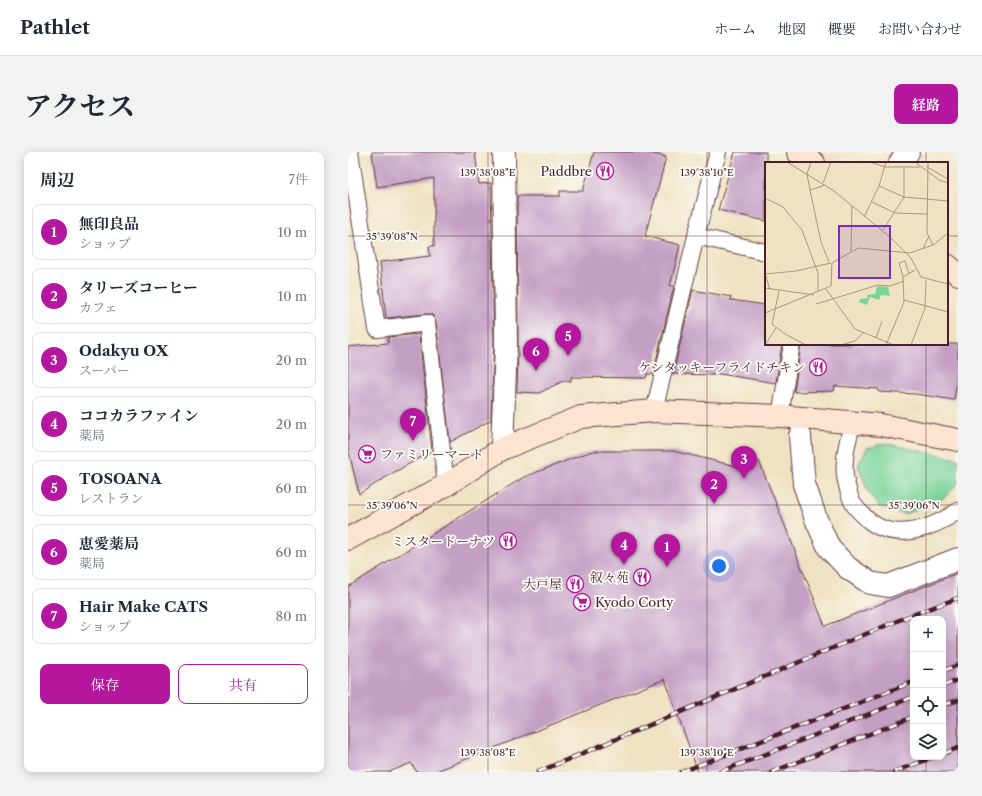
<!DOCTYPE html>
<html lang="ja">
<head>
<meta charset="utf-8">
<style>
	body { margin:0; font-family:"Libre Caslon Text","Noto Serif JP",serif; background:#f2f2f3; color:#1f2937 }
	.controls { position:absolute; right:12px; bottom:12px; display:grid; overflow:hidden; border-radius:8px; box-shadow:0 2px 10px #0003 }
	.controls button { width:36px; height:36px; display:grid; place-items:center; padding:0; border:0; border-bottom:1px solid #e0e1e3; background:#fff; color:#1f2937; font:20px sans-serif }
	.you { position:absolute; left:371px; top:414px; width:14px; height:14px; margin:-10px; border:3px solid #fff; border-radius:50%; background:#1a73e8; box-shadow:0 0 0 6px #1a73e833 }
	.badge { display:grid; place-items:center; width:26px; height:26px; border-radius:50%; background:#b5179e; color:#fff; font-size:13px; font-weight:700 }
	.pin { position:absolute; translate:-50% -33px; filter:drop-shadow(0 1px 2px #0008) }
	.pin::after { content:''; position:absolute; top:21px; width:14px; height:12px; background:inherit; clip-path:polygon(0 0,100% 0,50% 100%) }
	.list { margin:0; padding:0; list-style:none }
	h2 { display:flex; justify-content:space-between; align-items:center; height:52px; margin:0; padding:0 16px; font-size:17px }
	h2 small { font-size:13px; font-weight:400; color:#747a83 }
	.list li { display:grid; grid-template-columns:26px 1fr auto; gap:12px; align-items:center; box-sizing:border-box; height:56px; margin:0 8px 8px; padding:0 8px; border:1px solid #e0e1e3; border-radius:8px }
	.list b { display:block; font-size:15px; white-space:nowrap }
	.list p { margin:0; font-size:13px; white-space:nowrap; color:#747a83 }
	.list em { font-size:13px; font-style:normal; color:#747a83 }
	.actions { display:flex; gap:8px; padding:12px 16px }
	.actions a { flex:1; padding:9px 0; border:1px solid #b5179e; border-radius:8px; text-align:center; font-size:14px; color:#b5179e }
	.actions .main { background:#b5179e; color:#fff }
	.icon { flex:none; width:22px; height:22px; fill:none; stroke:currentColor; stroke-width:2; stroke-linecap:round; stroke-linejoin:round }
	.map { position:relative; flex:none; width:610px; height:620px; overflow:hidden; border-radius:8px }
	header { display:flex; align-items:center; gap:24px; box-sizing:border-box; height:56px; padding:0 20px; background:#fff; border-bottom:1px solid #e0e1e3 }
	header strong { font-size:19px }
	nav { display:flex; gap:22px; margin-inline-start:auto; font-size:14px }
	.intro { display:flex; align-items:center; justify-content:space-between; box-sizing:border-box; height:96px; padding:0 24px }
	h1 { margin:0; font-size:28px }
	.button { padding:10px 18px; border-radius:8px; background:#b5179e; color:#fff; font-size:14px; font-weight:700 }
	main { display:flex; gap:24px; padding:0 24px }
	aside { flex:1; background:#fff; border-radius:8px; box-shadow:0 2px 10px #0003 }
	.map>svg:first-child { display:block }
</style>
</head>
<body>
<header>
<strong>Pathlet</strong>
<nav><a>ホーム</a><a>地図</a><a>概要</a><a>お問い合わせ</a></nav>
</header>
<div class="intro"><h1>アクセス</h1><a class="button">経路</a></div>
<main>
<aside>
<h2>周辺<small>7件</small></h2>
<ul class="list">
<li><span class="badge">1</span><div><b>無印良品</b><p>ショップ</p></div><em>10 m</em></li>
<li><span class="badge">2</span><div><b>タリーズコーヒー</b><p>カフェ</p></div><em>10 m</em></li>
<li><span class="badge">3</span><div><b>Odakyu OX</b><p>スーパー</p></div><em>20 m</em></li>
<li><span class="badge">4</span><div><b>ココカラファイン</b><p>薬局</p></div><em>20 m</em></li>
<li><span class="badge">5</span><div><b>TOSOANA</b><p>レストラン</p></div><em>60 m</em></li>
<li><span class="badge">6</span><div><b>恵愛薬局</b><p>薬局</p></div><em>60 m</em></li>
<li><span class="badge">7</span><div><b>Hair Make CATS</b><p>ショップ</p></div><em>80 m</em></li>
</ul>
<div class="actions"><a class="main">保存</a><a>共有</a></div>
</aside>
<div class="map">
<svg width="610" height="620" viewBox="0 0 610 620">
	<rect width="100%" height="100%" fill="#fdfcf7"/>
	<filter id="ink" filterUnits="userSpaceOnUse"><feTurbulence type="fractalNoise" baseFrequency=".025" numOctaves="2"/><feDisplacementMap in="SourceGraphic" scale="8" xChannelSelector="R" yChannelSelector="G"/><feConvolveMatrix kernelMatrix="1 2 1 2 8 2 1 2 1" color-interpolation-filters="sRGB"/></filter>
	<filter id="wash" filterUnits="userSpaceOnUse"><feTurbulence type="fractalNoise" baseFrequency=".012" numOctaves="4" result="noise"/><feDisplacementMap in="SourceGraphic" scale="16" xChannelSelector="R" yChannelSelector="G"/><feGaussianBlur stdDeviation="0.9" result="paint"/><feColorMatrix in="noise" values="0 0 0 0 0 0 0 0 0 0 0 0 0 0 0 0 0 1.4 0 .05"/><feComposite in="paint" operator="in"/></filter>
	<g filter="url(#wash)">
		<rect width="100%" height="100%" fill="#efe2c2"/>
		<!-- green -->
		<path fill="#7ad399" stroke="#627962" d="M536 291 610 307V332L596 346 557 362 530 354 520 340 510 313 519 296Z"/>
		<g id="blocks">
			<!-- building -->
			<g fill="#c49fc4" fill-rule="evenodd">
				<path d="M24 0H127L131 32 143 31 146 192 143 268 102 290 88 170 86 165 83 162H78L38 166 32 110 82 104 81 94H86V26L29 35Z"/>
				<path d="M246 0H298L318 5 297 84 332 93 322 134H326L305 222H299L298 226 223 225V229H215L191 241 169 240 170 192 169 44H212V39H235Z"/>
				<path d="M387 0H418V69L370 58Z"/>
				<path d="M345 138 383 145 382 148 418 153V192H434L428 231 366 221V223L325 222Z"/>
				<path d="M71 182 84 299 45 321 11 342 0 296V195L40 191V185Z"/>
				<path d="M453 192H610V223L606 248 568 242 531 240V237L487 234 486 239 446 240Z"/>
				<path d="M244 299H325L388 314 411 309 477 474 610 421V620H350L317 527 86 620H69L63 611 41 620H0V435L176 325ZM565 467H595V605H565Z"/>
			</g>
		</g>
	</g>
	<g filter="url(#ink)">
		<use href="#blocks" fill-opacity="0" stroke="#633c42" stroke-width="1"/>
		<g fill="none" stroke-linecap="round" stroke-linejoin="round">
			<!-- lane casing -->
			<g stroke="#633c42" stroke-width="18">
				<g id="lane">
					<path d="M2 0 29 177 79 171 98 333"/>
					<path d="M370 0 348 84 418 100"/>
					<path d="M306 259 348 84"/>
					<path d="M432 264 444 192"/>
					<path d="M505 270C500 287 495 305 497 324 498 330 502 348 506 353 508 356 511 359 514 362 541 392 580 379 610 359"/>
				</g>
			</g>
			<!-- street casing -->
			<g stroke="#633c42" stroke-width="24">
				<g id="street">
					<path d="M552 11 560 0"/>
					<path d="M452 284 456 332 468 367 481 396 500 416 522 431 540 434 610 407"/>
					<path d="M154 297 158 192 156 0"/>
				</g>
			</g>
			<!-- secondary casing -->
			<g stroke="#633c42" stroke-width="24">
				<g id="secondary">
					<path d="M450 0 466 11"/>
					<path d="M599 113 610 122"/>
					<path d="M0 387 98 333 154 297 233 265 306 259 432 264 533 273 610 288"/>
				</g>
			</g>
			<!-- lane -->
			<use href="#lane" stroke="#fff" stroke-width="16"/>
			<!-- street -->
			<use href="#street" stroke="#fff" stroke-width="22"/>
			<!-- secondary -->
			<use href="#secondary" stroke="#fde4d1" stroke-width="22"/>
			<!-- rail casing -->
			<g stroke="#4a1f2b" stroke-width="4.5">
				<g id="rail">
					<path d="M595 519 610 513"/>
					<path d="M595 534 610 528"/>
					<path d="M595 553 610 548"/>
					<path d="M595 602 610 596"/>
					<path d="M190 620 556 466 610 446"/>
					<path d="M333 620 565 530"/>
					<path d="M372 620 565 545"/>
					<path d="M424 620 565 565"/>
					<path d="M546 620 586 605"/>
				</g>
			</g>
			<!-- rail -->
			<use href="#rail" stroke="#fdfcf7" stroke-width="3" stroke-dasharray="9" stroke-linecap="butt"/>
		</g>
	</g>
	<!-- ticks -->
	<path fill="none" stroke="#4a1f2b" stroke-width="1" stroke-opacity="0.45" d="M140 0V620M359 0V620M578 0V11M0 84H418M599 84H610M578 192V467M0 353H610M578 605V620"/>
	<!-- icons -->
	<defs>
		<g id="restaurant-ring" transform="scale(0.9)"><circle r="9.5" fill="#fdfcf7" stroke="#b5179e" stroke-width="1.5"/><path d="M-5-6h1v4h1v-4h1v4h1v-4h1v5L-1.5 .5V6h-2V.5L-5-1ZM5-6V6H3V1.5H1.5Q1.5-4 5-6Z" fill="#b5179e"/></g>
		<g id="supermarket-ring" transform="scale(0.9)"><circle r="9.5" fill="#fdfcf7" stroke="#b5179e" stroke-width="1.5"/><path d="M-6-5.5h2.5l.6 2H6L4.5 2H-2.5L-4.4-4H-6ZM-1.5 3.2a1.3 1.3 0 1 0 .1 0ZM3 3.2a1.3 1.3 0 1 0 .1 0Z" fill="#b5179e"/></g>
	</defs>
	<g fill-rule="evenodd">
		<use href="#restaurant-ring" x="257" y="19"/>
		<use href="#restaurant-ring" x="470" y="215"/>
		<use href="#supermarket-ring" x="19" y="302"/>
		<use href="#restaurant-ring" x="160" y="389"/>
		<use href="#restaurant-ring" x="294" y="425"/>
		<use href="#restaurant-ring" x="227" y="432"/>
		<use href="#supermarket-ring" x="234" y="450"/>
	</g>
	<g text-anchor="middle" stroke-width="3.5" stroke-linejoin="round" paint-order="stroke">
		<!-- poi labels -->
		<g font-size="13" fill="#4a1f2b" stroke="#fdfcf7" text-anchor="end">
			<text x="244" y="24">Paddbre</text>
			<text x="457" y="220">ケンタッキーフライドチキン</text>
			<text x="32" y="307" text-anchor="start">ファミリーマート</text>
			<text x="147" y="394">ミスタードーナツ</text>
			<text x="281" y="430">叙々苑</text>
			<text x="214" y="437">大戸屋</text>
			<text x="247" y="455" text-anchor="start">Kyodo Corty</text>
		</g>
	</g>
	<!-- overview -->
	<g transform="translate(417 10)">
		<rect width="183" height="183" fill="#efe2c2"/>
		<path d="M112 124 123 125 125 134 116 133 114 138 105 135 102 143 94 140 95 137 103 136 102 133 110 132Z" fill="#7ad399"/>
		<path fill="none" stroke="#ad9486" stroke-width="1" d="M22 0 69 29 125 75 146 96 156 115 183 122M46 0 42 12 45 28 56 80 64 100M105 0 120 5H155M150 0 174 18 183 21M163 0 162 71 168 83M162 5 183 17M58 21 66 0M114 24 139 35 183 39M45 28 60 23M0 36 18 45 37 68 53 111V130M107 40 130 51 162 52M99 55 114 24 121 0M118 68 139 35V6M158 87 164 74M86 89 87 44M67 101 93 86 145 91 168 83 183 71M0 111 5 128M0 112 31 109 66 101M138 115 150 108M0 126 49 133M61 127 90 167 129 183M14 129 7 162 20 172 41 183M139 138 183 150M51 142 113 123 125 124 139 119M0 151 66 124 67 101M111 176 117 159M0 183 11 166M76 183 90 179 98 171M121 183 139 140 138 115 134 101 140 99 144 112M146 183 160 146 161 118"/>
		<path fill="#7b2cbf" fill-opacity="0.15" stroke="#7b2cbf" stroke-width="2" d="M74 64H125V116H74Z"/>
		<rect width="183" height="183" fill="none" stroke="#4a1f2b" stroke-width="2"/>
	</g>
	<g font-size="10" text-anchor="middle" fill="#4a1f2b" stroke="#fdfcf7" stroke-width="3.5" stroke-linejoin="round" paint-order="stroke">
		<text x="140" y="24">139°38'08"E</text>
		<text x="359" y="24">139°38'10"E</text>
		<text x="44" y="88">35°39'08"N</text>
		<text x="44" y="357">35°39'06"N</text>
		<text x="566" y="357">35°39'06"N</text>
		<text x="140" y="604">139°38'08"E</text>
		<text x="359" y="604">139°38'10"E</text>
	</g>
</svg>
<div class="controls">
<button>+</button>
<button>−</button>
<button><svg class="icon" aria-label="locate" viewBox="0 0 24 24"><circle cx="12" cy="12" r="6"/><path d="M12 2v4M12 18v4M2 12h4M18 12h4"/></svg></button>
<button><svg class="icon" aria-label="layers" viewBox="0 0 24 24"><path d="M12 4l9 5-9 5-9-5zM3 14l9 5 9-5"/></svg></button>
</div>
<div class="you"></div>
<div class="pin badge" style="left:319px;top:415px">1</div>
<div class="pin badge" style="left:366px;top:352px">2</div>
<div class="pin badge" style="left:396px;top:327px">3</div>
<div class="pin badge" style="left:276px;top:413px">4</div>
<div class="pin badge" style="left:220px;top:204px">5</div>
<div class="pin badge" style="left:188px;top:219px">6</div>
<div class="pin badge" style="left:65px;top:289px">7</div>
</div>
</main>
</body>
</html>
